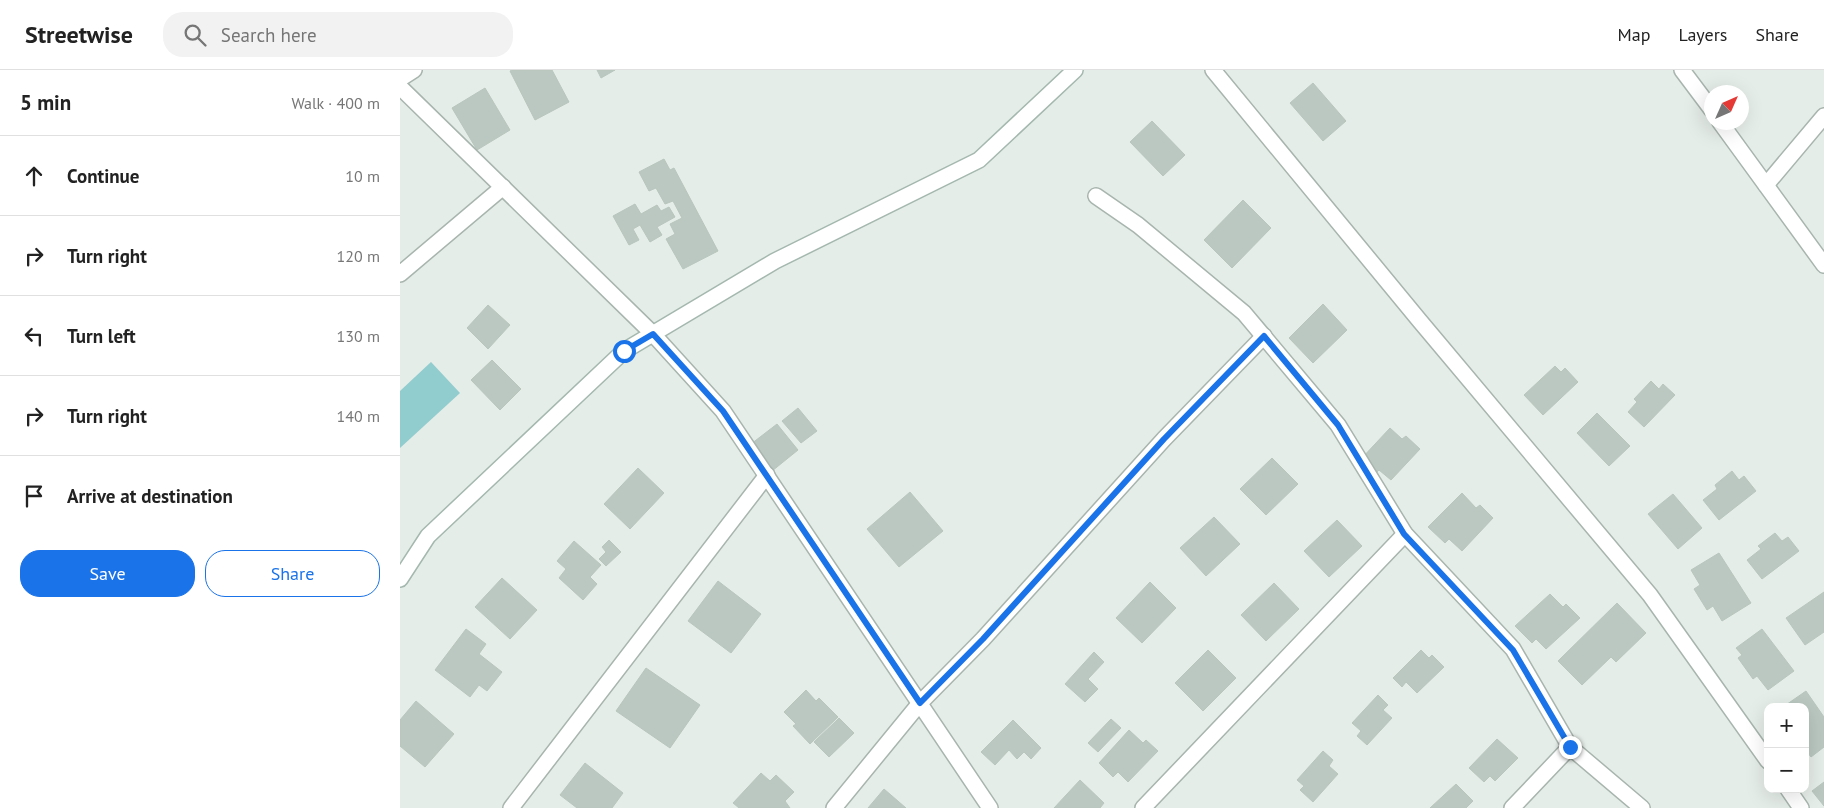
<!DOCTYPE html>
<html lang="en">
<head>
<meta charset="utf-8">
<style>
	body { margin:0; font-family:"PT Sans",sans-serif; background:#f2f2f2; color:#222 }
	.controls { position:absolute; right:15px; bottom:15px; display:grid; overflow:hidden; border-radius:10px; box-shadow:0 5px 20px #0002 }
	.controls button { width:45px; height:45px; display:grid; place-items:center; padding:0; border:0; border-bottom:1px solid #e0e0e0; background:#fff; color:#222; font:25px sans-serif }
	.compass { position:absolute; left:1304px; top:15px; width:45px; height:45px; border-radius:50%; background:#fff; box-shadow:0 5px 20px #0002; rotate:45deg }
	.stop { position:absolute; width:15px; height:15px; margin:-11px; border:4px solid #1a73e8; border-radius:50%; background:#fff }
	.stop.end { background:#1a73e8; border-color:#fff; box-shadow:0 1px 5px #0008 }
	.list { margin:0; padding:0; list-style:none }
	h2 { display:flex; justify-content:space-between; align-items:center; height:65px; margin:0; padding:0 20px; font-size:21px }
	h2 small { font-size:16px; font-weight:400; color:#767676 }
	.list li { display:grid; grid-template-columns:32px 1fr auto; gap:15px; align-items:center; box-sizing:border-box; height:80px; padding:0 20px; border-top:1px solid #e0e0e0 }
	.list b { display:block; font-size:19px; white-space:nowrap }
	.list em { font-size:16px; font-style:normal; color:#767676 }
	.actions { display:flex; gap:10px; padding:15px 20px }
	.actions a { flex:1; padding:11px 0; border:1px solid #1a73e8; border-radius:20px; text-align:center; font-size:18px; color:#1a73e8 }
	.actions .main { background:#1a73e8; color:#fff }
	.icon { flex:none; width:28px; height:28px; fill:none; stroke:currentColor; stroke-width:2; stroke-linecap:round; stroke-linejoin:round }
	.map { position:relative; flex:none; width:1424px; height:738px; overflow:hidden }
	header { display:flex; align-items:center; gap:30px; box-sizing:border-box; height:70px; padding:0 25px; background:#fff; border-bottom:1px solid #e0e0e0 }
	header strong { font-size:24px }
	nav { display:flex; gap:28px; margin-inline-start:auto; font-size:18px }
	.search { width:350px; height:45px; background:#f2f2f2; display:flex; align-items:center; gap:12px; box-sizing:border-box; padding:0 18px; border-radius:20px; color:#767676; font-size:19px }
	main { display:flex }
	aside { flex:1; background:#fff }
	.map>svg:first-child { display:block }
</style>
</head>
<body>
<header>
<strong>Streetwise</strong>
<div class="search"><svg class="icon" aria-label="search" viewBox="0 0 24 24"><circle cx="10" cy="10" r="6"/><path d="M15 15l6 6"/></svg>Search here</div>
<nav><a>Map</a><a>Layers</a><a>Share</a></nav>
</header>
<main>
<aside>
<h2>5 min<small>Walk · 400 m</small></h2>
<ul class="list">
<li><svg class="icon" aria-label="ahead" viewBox="0 0 24 24"><path d="M12 20V5M6 11l6-6 6 6"/></svg><div><b>Continue</b></div><em>10 m</em></li>
<li><svg class="icon" aria-label="right" viewBox="0 0 24 24"><path d="M7 20v-9h11M14 6l5 5-5 5"/></svg><div><b>Turn right</b></div><em>120 m</em></li>
<li><svg class="icon" aria-label="left" viewBox="0 0 24 24"><path d="M17 20v-9H6M10 6l-5 5 5 5"/></svg><div><b>Turn left</b></div><em>130 m</em></li>
<li><svg class="icon" aria-label="right" viewBox="0 0 24 24"><path d="M7 20v-9h11M14 6l5 5-5 5"/></svg><div><b>Turn right</b></div><em>140 m</em></li>
<li><svg class="icon" aria-label="arrive" viewBox="0 0 24 24"><path d="M6 21V4h12l-3 4 3 4H6"/></svg><div><b>Arrive at destination</b></div></li>
</ul>
<div class="actions"><a class="main">Save</a><a>Share</a></div>
</aside>
<div class="map">
<svg width="1424" height="738" viewBox="0 0 1424 738">
	<rect width="100%" height="100%" fill="#e5ede8"/>
	<!-- water -->
	<path fill="#91ccce" d="M31 292 60 323 0 378V321Z"/>
	<!-- building -->
	<g fill="#bac8c1" stroke="#b8c6be">
		<path d="M112 0H152L169 32 135 50 110 1Z"/>
		<path d="M197 0H215L201 8Z"/>
		<path d="M913 13 946 51 923 71 890 33Z"/>
		<path d="M85 18 110 60 77 80 52 38Z"/>
		<path d="M752 51 785 85 763 106 730 72Z"/>
		<path d="M264 89 270 100 274 98 318 181 283 199 266 169 275 164 270 154 282 148 273 131 265 134 256 118 249 121 239 102Z"/>
		<path d="M843 130 871 158 832 198 804 170Z"/>
		<path d="M235 134 241 144 257 135 261 141 269 137 275 147 257 157 262 165 250 172 240 155 233 159 239 170 229 175 213 146Z"/>
		<path d="M923 234 947 260 913 293 889 268Z"/>
		<path d="M88 235 110 255 88 279 67 258Z"/>
		<path d="M92 290 121 319 100 340 71 310Z"/>
		<path d="M1155 296 1161 302 1165 298 1178 312 1143 345 1124 325Z"/>
		<path d="M1251 311 1259 319 1263 314 1275 325 1244 357 1228 342 1237 332 1234 329Z"/>
		<path d="M398 338 417 361 401 373 382 351Z"/>
		<path d="M1197 343 1230 376 1209 396 1177 363Z"/>
		<path d="M377 354 398 380 372 401 351 374Z"/>
		<path d="M990 358 1002 369 1006 366 1020 379 991 410 979 400 976 403 961 389Z"/>
		<path d="M872 388 898 414 866 445 840 419Z"/>
		<path d="M238 398 264 423 230 459 204 434Z"/>
		<path d="M1332 401 1339 410 1344 406 1356 421 1319 450 1303 430 1317 419 1315 415Z"/>
		<path d="M510 422 543 461 499 497 467 459Z"/>
		<path d="M1062 423 1076 438 1080 435 1093 448 1062 481 1049 469 1045 473 1028 457Z"/>
		<path d="M1273 424 1302 458 1278 479 1248 444Z"/>
		<path d="M814 447 840 474 806 506 780 478Z"/>
		<path d="M937 450 962 476 929 507 904 481Z"/>
		<path d="M1375 463 1382 471 1388 467 1399 481 1362 509 1347 490 1361 479 1358 476Z"/>
		<path d="M209 470 221 482 206 496 199 489 206 482 202 477Z"/>
		<path d="M174 471 201 495 190 507 197 514 183 530 159 508 166 499 157 491Z"/>
		<path d="M1319 483 1351 533 1322 551 1313 536 1307 540 1294 519 1300 515 1291 500Z"/>
		<path d="M102 508 137 540 110 569 75 537Z"/>
		<path d="M318 511 361 544 331 583 288 551Z"/>
		<path d="M750 512 776 538 742 573 716 548Z"/>
		<path d="M874 513 899 539 866 571 841 545Z"/>
		<path d="M1424 522V562L1405 575 1386 548Z"/>
		<path d="M1150 524 1163 537 1166 534 1180 548 1146 579 1136 569 1132 573 1115 556Z"/>
		<path d="M1217 533 1246 563 1216 592 1211 587 1182 615 1158 591Z"/>
		<path d="M66 559 86 574 79 584 102 602 87 621 79 615 70 627 35 600Z"/>
		<path d="M1362 559 1394 601 1368 620 1357 606 1353 609 1338 588 1342 585 1336 578Z"/>
		<path d="M808 580 836 608 803 641 775 613Z"/>
		<path d="M1021 580 1029 588 1032 585 1044 597 1017 623 1006 612 1002 617 993 608Z"/>
		<path d="M694 582 704 592 688 609 698 619 685 632 665 614Z"/>
		<path d="M246 598 300 635 270 678 216 641Z"/>
		<path d="M406 620 416 631 419 628 438 647 410 674 393 656 396 654 384 642Z"/>
		<path d="M1406 621 1424 647V677L1411 687 1405 679V637H1383Z"/>
		<path d="M978 625 988 635 983 640 992 648 967 675 957 666 961 661 952 653Z"/>
		<path d="M16 631 54 664 25 697 0 676V650Z"/>
		<path d="M439 648 454 663 429 687 414 672Z"/>
		<path d="M711 649 721 658 698 682 688 673Z"/>
		<path d="M613 650 641 678 631 689 624 682 617 689 609 680 595 695 581 682Z"/>
		<path d="M729 660 743 673 746 670 758 681 728 712 718 702 713 707 699 693Z"/>
		<path d="M1097 669 1118 688 1095 711 1090 706 1084 712 1069 698Z"/>
		<path d="M923 681 933 690 929 696 938 704 913 732 900 720 904 716 897 710Z"/>
		<path d="M185 693 223 723 212 738H177L160 725Z"/>
		<path d="M361 703 370 711 376 705 394 722 385 731 390 738H339L333 733Z"/>
		<path d="M680 710 704 733 700 738H654Z"/>
		<path d="M1424 712V736L1412 721Z"/>
		<path d="M1056 714 1073 731 1066 738H1030Z"/>
		<path d="M484 719 506 738H468Z"/>
	</g>
	<g fill="none" stroke-linecap="round" stroke-linejoin="round">
		<!-- street casing -->
		<g stroke="#a8b5ae" stroke-width="18">
			<g id="street">
				<path d="M813 0 1019 250 1250 525 1368 691"/>
				<path d="M1282 0 1312 40"/>
				<path d="M0 9 14 0"/>
				<path d="M0 17 253 264 323 341 590 738"/>
				<path d="M1320 52 1424 195"/>
				<path d="M1366 115 1424 46"/>
				<path d="M696 126 738 155 844 243 938 355 1005 464 1113 579 1170 677 1242 738"/>
				<path d="M0 204 103 117"/>
				<path d="M1388 719 1401 738"/>
				<path d="M111 738 367 405"/>
				<path d="M434 738 520 633 583 569 764 369 864 266"/>
				<path d="M743 738 1005 464"/>
				<path d="M1112 738 1170 677"/>
			</g>
		</g>
		<!-- secondary casing -->
		<g stroke="#a4b8af" stroke-width="18">
			<path id="secondary" d="M0 509 28 466 224 281 375 191 579 90 675 0"/>
		</g>
		<!-- street -->
		<use href="#street" stroke="#fff" stroke-width="15"/>
		<!-- secondary -->
		<use href="#secondary" stroke="#fff" stroke-width="15"/>
	</g>
	<g fill="none" stroke-linecap="round" stroke-linejoin="round">
		<!-- route -->
		<path stroke="#1a73e8" stroke-width="6" d="M224 281 253 264 323 341 520 633 583 569 764 369 864 266 938 355 1004 464 1113 580 1170 677"/>
	</g>
</svg>
<div class="controls">
<button>+</button>
<button>−</button>
</div>
<svg class="compass" viewBox="-18 -18 36 36"><path d="M0-13l5 13h-10z" fill="#e53935"/><path d="M0 13l5-13h-10z" fill="#767676"/></svg>
<div class="stop" style="left:224px;top:281px"></div>
<div class="stop end" style="left:1170px;top:677px"></div>
</div>
</main>
</body>
</html>
